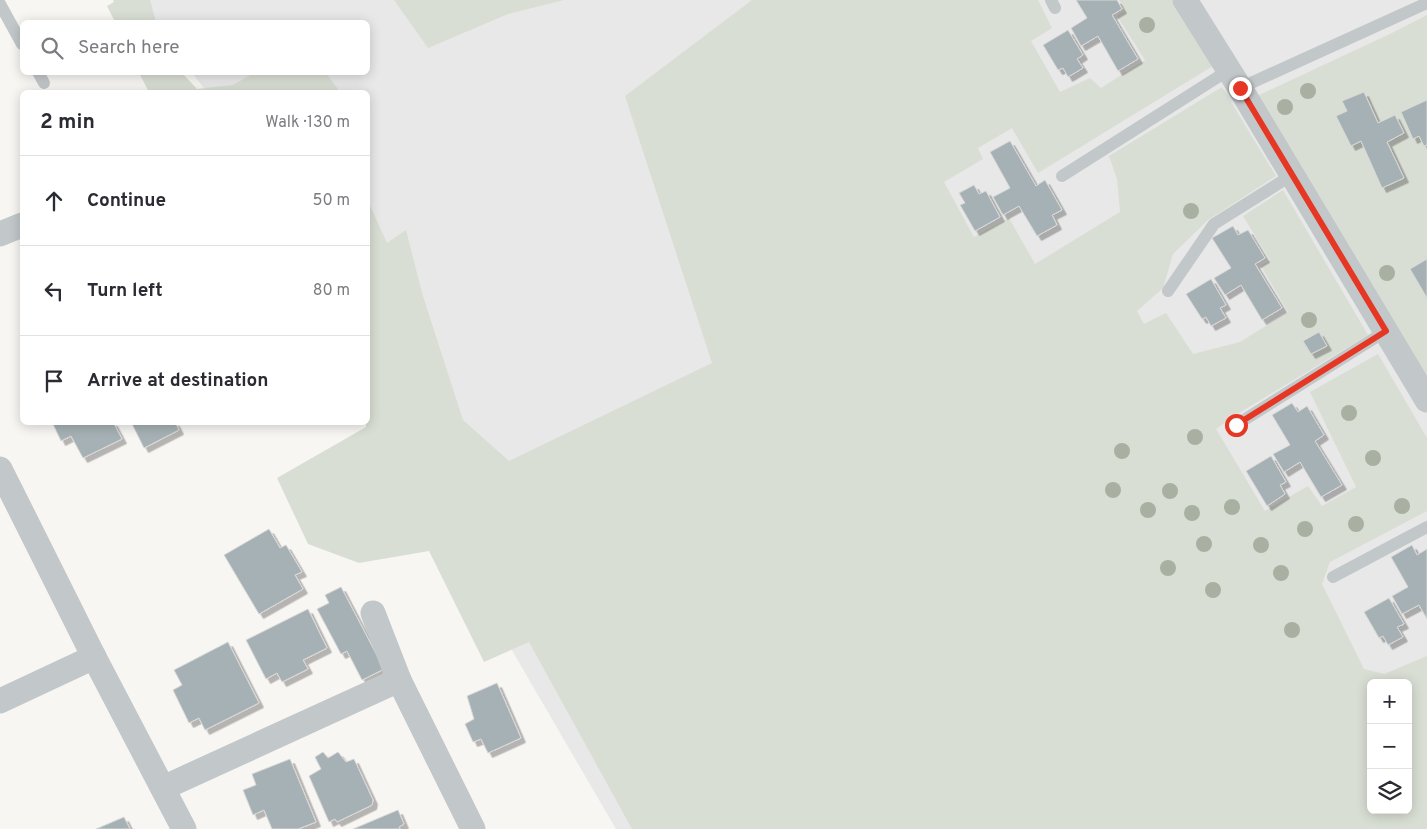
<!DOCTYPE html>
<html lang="en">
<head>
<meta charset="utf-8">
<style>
	body { margin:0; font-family:Overpass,sans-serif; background:#f2f2f3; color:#2b2b33 }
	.controls { position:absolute; right:15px; bottom:15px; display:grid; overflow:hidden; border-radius:8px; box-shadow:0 2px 12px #0003 }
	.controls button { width:45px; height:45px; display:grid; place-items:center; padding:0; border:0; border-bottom:1px solid #e1e1e2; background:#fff; color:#2b2b33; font:25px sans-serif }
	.stop { position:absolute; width:15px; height:15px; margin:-11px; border:4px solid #e63624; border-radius:50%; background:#fff }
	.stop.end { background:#e63624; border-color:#fff; box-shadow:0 1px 5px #0008 }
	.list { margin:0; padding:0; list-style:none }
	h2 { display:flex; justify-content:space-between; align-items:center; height:65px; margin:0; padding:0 20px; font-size:21px }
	h2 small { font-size:16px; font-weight:400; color:#7c7c81 }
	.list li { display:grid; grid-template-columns:32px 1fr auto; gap:15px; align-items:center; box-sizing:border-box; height:90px; padding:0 20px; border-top:1px solid #e1e1e2 }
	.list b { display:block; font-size:19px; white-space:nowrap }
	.list em { font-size:16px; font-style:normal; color:#7c7c81 }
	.icon { flex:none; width:28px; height:28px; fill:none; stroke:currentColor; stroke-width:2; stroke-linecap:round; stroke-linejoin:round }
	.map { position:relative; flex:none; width:1427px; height:829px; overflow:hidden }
	.search { position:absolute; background:#fff; box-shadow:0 2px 12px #0003; left:20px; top:20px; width:350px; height:55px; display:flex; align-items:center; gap:12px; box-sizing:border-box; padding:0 18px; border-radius:8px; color:#7c7c81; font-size:19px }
	.panel { position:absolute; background:#fff; box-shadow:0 2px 12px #0003; left:20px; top:90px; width:350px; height:335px; border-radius:8px }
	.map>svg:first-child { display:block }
</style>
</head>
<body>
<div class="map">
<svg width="1427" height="829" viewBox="0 0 1427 829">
	<defs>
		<filter id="shadow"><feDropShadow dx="4.5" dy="4.5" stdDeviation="0" flood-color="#0004"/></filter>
	</defs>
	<rect width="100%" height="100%" fill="#f7f6f3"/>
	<!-- built -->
	<path fill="#e7e8e7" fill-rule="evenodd" d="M136 0H1427V829H616L489 611 368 377V92H207L192 73 368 72V22H153ZM1371 683H1408V810H1371Z"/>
	<!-- green -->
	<g fill="#d9ded4" fill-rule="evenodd">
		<path d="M113 0H150L156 22H115L107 6 114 2Z"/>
		<path d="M394 0H564L508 14 428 48Z"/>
		<path d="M752 0H1038L1052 28 1031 41 1060 92 1090 78 1101 88 1145 60 1117 16 1125 10 1119 0H1172L1213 66 1038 173 1012 128 978 148 983 159 944 182 974 237 1009 218 1035 264 1120 212 1117 179 1109 156 1222 87 1276 176 1208 220 1173 254 1163 288 1137 311 1144 324 1166 313 1193 354 1240 342 1288 312 1261 266 1270 260 1243 216 1283 190 1368 335 1234 416 1216 429 1265 511 1308 486 1322 506 1356 487 1310 392 1378 354 1427 438V511L1330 562 1322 584 1364 669 1384 674 1427 656V829H632L529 642 484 662 429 551 359 563 308 544 277 478 366 427 368 201 387 243 406 230 422 293 463 420 509 461 712 363 625 96ZM1371 683H1408V810H1371Z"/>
		<path d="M1427 15V379L1257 96 1392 33Z"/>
		<path d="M139 73H182L197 89 233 85 254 73H326L340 92H149Z"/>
	</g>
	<!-- building -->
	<g fill="#a6b1b5" stroke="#d8d8d6" filter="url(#shadow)">
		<path d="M1076 0H1117L1122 9 1112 15 1138 59 1118 71 1098 36 1081 46 1071 28 1087 18Z"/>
		<path d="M1068 30 1083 55 1077 59 1083 68 1068 77 1063 68 1058 70 1043 45Z"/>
		<path d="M1364 92 1378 123 1395 115 1404 133 1387 142 1404 178 1382 188 1361 141 1351 146 1336 116 1347 111 1342 101Z"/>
		<path d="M1427 100V145L1424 146 1419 136 1413 139 1401 112Z"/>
		<path d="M1010 141 1036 186 1045 180 1062 210 1052 215 1057 225 1037 236 1019 206 1003 215 993 197 1010 188 990 152Z"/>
		<path d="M974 185 979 194 986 191 1000 217 975 231 960 205 965 203 959 193Z"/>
		<path d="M1233 226 1238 235 1248 230 1265 258 1255 264 1282 308 1262 320 1241 285 1225 295 1214 278 1231 268 1212 238Z"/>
		<path d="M1427 259V298L1410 269Z"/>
		<path d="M1211 279 1226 305 1220 308 1226 318 1211 326 1206 317 1202 319 1186 294Z"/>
		<path d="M1319 332 1327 346 1311 354 1303 341Z"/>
		<path d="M1292 403 1298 412 1307 406 1324 435 1315 441 1342 485 1321 497 1300 462 1284 472 1273 454 1290 445 1272 415Z"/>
		<path d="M52 422H113L122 439 83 458 71 436 61 441Z"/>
		<path d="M131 422H175L179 430 144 448Z"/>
		<path d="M1271 456 1286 482 1280 485 1285 494 1267 506 1246 471Z"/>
		<path d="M269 529 280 548 286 545 302 572 295 575 303 589 259 614 224 555Z"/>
		<path d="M1412 545 1417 555 1427 549V619L1419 605 1402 614 1392 596 1408 587 1391 557Z"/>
		<path d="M341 587 384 669 362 680 347 651 341 654 317 609 329 603 325 595Z"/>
		<path d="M1389 598 1404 624 1397 627 1403 637 1388 645 1383 636 1379 638 1364 612Z"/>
		<path d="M308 609 327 648 303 660 308 669 282 682 277 673 266 679 246 640Z"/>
		<path d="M228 642 259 703 205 730 199 718 189 723 173 690 182 685 174 670Z"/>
		<path d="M497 683 521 738 488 753 481 739 473 742 465 724 474 719 467 696Z"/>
		<path d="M323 752 328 758 338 752 346 762 354 759 373 800 372 805 337 822 335 819 329 822 309 776 321 769 315 757Z"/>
		<path d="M290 759 316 822 298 829H272L264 810 253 815 243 790 256 785 252 774Z"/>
		<path d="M398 810 404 824 399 827 400 829H353Z"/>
		<path d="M124 817 130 829H96Z"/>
	</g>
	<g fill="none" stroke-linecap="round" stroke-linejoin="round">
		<!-- service -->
		<g stroke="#c2c7c9" stroke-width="12">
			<path d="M1051 0 1055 8"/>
			<path d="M0 4 22 44"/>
			<path d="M38 72 44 83"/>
			<path d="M1240 88 1427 3"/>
			<path d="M1062 176 1229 70"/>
			<path d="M1168 291 1214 224 1292 175"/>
			<path d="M1236 425 1386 331"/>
			<path d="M1333 577 1427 527"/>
		</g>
		<!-- minor -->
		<g stroke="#c2c7c9" stroke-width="25">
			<path d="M1185 0 1240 88 1427 400"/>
			<path d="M0 234 22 225"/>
			<path d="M0 469 94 657 184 829"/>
			<path d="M373 613 399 680 473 829"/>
			<path d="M0 701 94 657"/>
			<path d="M163 788 399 680"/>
		</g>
	</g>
	<!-- trees -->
	<g fill="#a8b0a2">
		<circle cx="1147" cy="25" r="8"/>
		<circle cx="1308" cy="91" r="8"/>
		<circle cx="1285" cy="107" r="8"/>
		<circle cx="1191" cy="211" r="8"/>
		<circle cx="1387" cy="273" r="8"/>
		<circle cx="1309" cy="320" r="8"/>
		<circle cx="1349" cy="413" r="8"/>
		<circle cx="1195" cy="437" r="8"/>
		<circle cx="1122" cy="451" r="8"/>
		<circle cx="1373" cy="458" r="8"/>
		<circle cx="1113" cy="490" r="8"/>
		<circle cx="1170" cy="491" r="8"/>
		<circle cx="1402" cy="506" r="8"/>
		<circle cx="1232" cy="507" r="8"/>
		<circle cx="1148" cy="510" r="8"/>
		<circle cx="1192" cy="513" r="8"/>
		<circle cx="1356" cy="524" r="8"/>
		<circle cx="1305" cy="529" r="8"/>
		<circle cx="1204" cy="544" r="8"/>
		<circle cx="1261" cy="545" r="8"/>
		<circle cx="1168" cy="568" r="8"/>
		<circle cx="1281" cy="573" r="8"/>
		<circle cx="1213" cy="590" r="8"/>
		<circle cx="1292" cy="630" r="8"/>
	</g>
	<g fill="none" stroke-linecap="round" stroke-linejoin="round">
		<!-- route -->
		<path stroke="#e63624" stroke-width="6" d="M1236 425 1386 331 1240 88"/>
	</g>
</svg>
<div class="controls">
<button>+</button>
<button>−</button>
<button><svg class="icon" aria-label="layers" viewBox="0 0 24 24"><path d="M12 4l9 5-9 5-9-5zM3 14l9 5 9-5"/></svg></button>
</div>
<div class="stop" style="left:1236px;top:425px"></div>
<div class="stop end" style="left:1240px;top:88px"></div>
<div class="search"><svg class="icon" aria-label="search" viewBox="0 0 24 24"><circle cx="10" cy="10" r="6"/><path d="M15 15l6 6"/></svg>Search here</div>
<section class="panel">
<h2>2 min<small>Walk · 130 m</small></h2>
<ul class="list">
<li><svg class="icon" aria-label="ahead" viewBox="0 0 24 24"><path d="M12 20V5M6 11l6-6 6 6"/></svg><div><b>Continue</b></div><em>50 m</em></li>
<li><svg class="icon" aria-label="left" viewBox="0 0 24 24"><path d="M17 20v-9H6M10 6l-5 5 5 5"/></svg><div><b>Turn left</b></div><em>80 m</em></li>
<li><svg class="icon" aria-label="arrive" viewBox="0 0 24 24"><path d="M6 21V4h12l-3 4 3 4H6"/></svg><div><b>Arrive at destination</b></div></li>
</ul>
</section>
</div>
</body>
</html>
